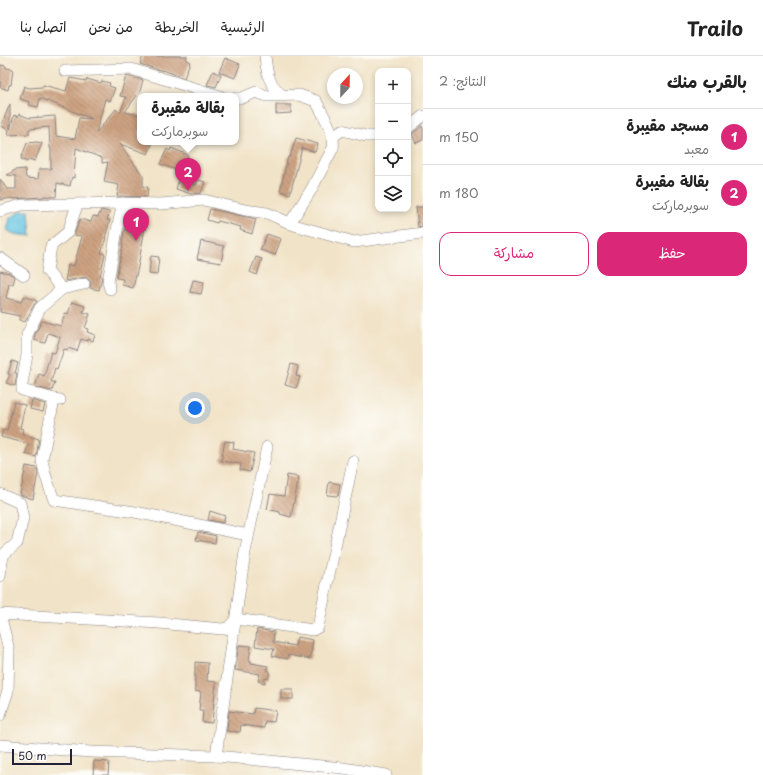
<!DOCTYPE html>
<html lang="ar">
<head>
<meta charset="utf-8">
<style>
	body { margin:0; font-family:"Playpen Sans","Playpen Sans Arabic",sans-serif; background:#f6f6f6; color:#222; direction:rtl }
	.controls { position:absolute; right:12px; top:12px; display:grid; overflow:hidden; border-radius:8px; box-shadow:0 2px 6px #0003 }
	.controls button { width:36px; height:36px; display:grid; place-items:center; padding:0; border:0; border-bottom:1px solid #e0e0e0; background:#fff; color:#222; font:20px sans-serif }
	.compass { position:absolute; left:327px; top:12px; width:36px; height:36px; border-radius:50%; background:#fff; box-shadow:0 2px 6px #0003; rotate:22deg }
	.scale { position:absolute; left:12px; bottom:10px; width:60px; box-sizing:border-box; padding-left:4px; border:2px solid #22223b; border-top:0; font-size:11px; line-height:14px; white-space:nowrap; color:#22223b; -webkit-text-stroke:3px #fdfcf7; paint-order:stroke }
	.you { position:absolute; left:195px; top:352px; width:14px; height:14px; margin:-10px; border:3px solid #fff; border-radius:50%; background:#1a73e8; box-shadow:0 0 0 6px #1a73e833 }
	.badge { display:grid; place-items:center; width:26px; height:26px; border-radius:50%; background:#db2777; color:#fff; font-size:13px; font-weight:700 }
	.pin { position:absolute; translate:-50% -33px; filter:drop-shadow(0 1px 2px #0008) }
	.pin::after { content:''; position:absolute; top:21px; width:14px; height:12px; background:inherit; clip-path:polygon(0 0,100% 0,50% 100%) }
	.popup { position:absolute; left:137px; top:37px; width:102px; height:52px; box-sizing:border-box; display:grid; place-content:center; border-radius:8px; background:#fff; filter:drop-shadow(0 1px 3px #0005); font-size:13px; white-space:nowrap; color:#767676 }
	.popup b { font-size:15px; color:#222 }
	.popup::after { content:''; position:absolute; left:50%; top:100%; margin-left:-8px; border:8px solid transparent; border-top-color:#fff }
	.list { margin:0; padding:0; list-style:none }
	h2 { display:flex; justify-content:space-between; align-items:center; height:52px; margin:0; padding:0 16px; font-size:17px }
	h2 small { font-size:13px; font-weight:400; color:#767676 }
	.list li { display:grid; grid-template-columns:26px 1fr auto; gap:12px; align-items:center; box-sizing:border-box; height:56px; padding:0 16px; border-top:1px solid #e0e0e0 }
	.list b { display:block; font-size:15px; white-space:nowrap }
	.list p { margin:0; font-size:13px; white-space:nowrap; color:#767676 }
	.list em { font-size:13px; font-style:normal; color:#767676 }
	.actions { display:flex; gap:8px; padding:12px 16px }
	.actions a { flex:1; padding:9px 0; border:1px solid #db2777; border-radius:12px; text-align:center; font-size:14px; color:#db2777 }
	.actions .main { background:#db2777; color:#fff }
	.icon { flex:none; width:22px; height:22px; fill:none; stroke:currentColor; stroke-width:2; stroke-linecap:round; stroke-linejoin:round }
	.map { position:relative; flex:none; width:423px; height:719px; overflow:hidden; direction:ltr }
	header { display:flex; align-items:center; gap:24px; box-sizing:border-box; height:56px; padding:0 20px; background:#fff; border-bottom:1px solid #e0e0e0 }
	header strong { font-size:19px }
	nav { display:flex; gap:22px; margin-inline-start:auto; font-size:14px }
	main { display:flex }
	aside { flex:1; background:#fff }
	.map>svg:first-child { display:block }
</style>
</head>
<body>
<header>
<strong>Trailo</strong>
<nav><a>الرئيسية</a><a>الخريطة</a><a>من نحن</a><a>اتصل بنا</a></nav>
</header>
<main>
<aside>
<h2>بالقرب منك<small>النتائج: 2</small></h2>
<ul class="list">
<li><span class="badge">1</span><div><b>مسجد مقيبرة</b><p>معبد</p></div><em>150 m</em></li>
<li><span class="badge">2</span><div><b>بقالة مقيبرة</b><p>سوبرماركت</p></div><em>180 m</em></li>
</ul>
<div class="actions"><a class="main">حفظ</a><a>مشاركة</a></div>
</aside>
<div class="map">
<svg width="423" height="719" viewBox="0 0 423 719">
	<defs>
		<pattern id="water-ripples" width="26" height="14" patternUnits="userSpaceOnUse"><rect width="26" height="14" fill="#64c5e2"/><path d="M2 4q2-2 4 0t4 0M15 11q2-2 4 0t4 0" fill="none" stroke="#56a9c3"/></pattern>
		<pattern id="building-back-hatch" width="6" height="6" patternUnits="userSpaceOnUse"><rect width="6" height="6" fill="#cda281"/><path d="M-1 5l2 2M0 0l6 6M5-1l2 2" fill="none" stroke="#a6846b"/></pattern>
	</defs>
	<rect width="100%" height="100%" fill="#fdfcf7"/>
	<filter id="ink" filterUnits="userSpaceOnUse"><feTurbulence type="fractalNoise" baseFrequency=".025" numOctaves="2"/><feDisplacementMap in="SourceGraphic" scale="8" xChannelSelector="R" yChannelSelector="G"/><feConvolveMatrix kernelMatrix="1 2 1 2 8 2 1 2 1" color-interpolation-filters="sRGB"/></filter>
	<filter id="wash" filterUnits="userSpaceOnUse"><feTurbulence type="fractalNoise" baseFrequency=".012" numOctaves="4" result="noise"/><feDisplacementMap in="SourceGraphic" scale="16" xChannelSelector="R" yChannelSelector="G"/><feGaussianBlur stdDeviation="0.9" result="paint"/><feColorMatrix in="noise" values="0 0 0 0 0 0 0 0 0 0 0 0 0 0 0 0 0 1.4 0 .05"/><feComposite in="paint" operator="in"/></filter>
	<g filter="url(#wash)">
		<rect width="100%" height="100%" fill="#f1e3c7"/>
		<!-- water -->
		<path fill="url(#water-ripples)" stroke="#43748e" d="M21 155H29L31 180 13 178 7 174 10 162Z"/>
		<g id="blocks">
			<!-- building -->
			<g fill="url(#building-back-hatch)">
				<path d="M143 0H187L186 4 190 6 184 22 163 14V15L140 8Z"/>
				<path d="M225 2 240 8 235 22 219 16Z"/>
				<path d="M0 9 6 10V12L13 13 11 29H9L8 34 0 31Z"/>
				<path d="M213 15 221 19 216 31 207 29Z"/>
				<path d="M126 20 143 24 140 35 125 56 140 59V86H153L148 98 120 88 143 120V131H148L147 141 117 140 119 129 104 126 108 106 102 107V102L76 92 74 122 72 121 70 130 57 127 56 141 44 140V141L12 143V142L0 144V123L7 133H16V120L7 119 15 114 25 113 26 122 38 123 39 113H51V92H50L49 71 29 73V78L8 79 9 74 1 70 10 48V73L14 59 18 61 19 58 29 62 55 60 56 80 75 83 79 62 92 63 40 42 38 51 29 49 30 46 20 43 24 30 29 32 43 31V29L66 35 70 22 86 25 87 23 101 27 102 25 110 27 109 30 115 32 110 45 105 43 96 77 116 53 120 57 126 41 120 40Z"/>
				<path d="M276 49H291V57L276 58Z"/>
				<path d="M422 70 423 73V84L416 87 412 78Z"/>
				<path d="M296 82 318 88 315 96 302 92 290 138 280 135 288 101H290Z"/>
				<path d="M37 86 42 87 35 105 28 103 27 106 21 103 27 87Z"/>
				<path d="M171 92 188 99 181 116 160 108 167 93 170 95Z"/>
				<path d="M179 123 196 129 198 124 205 126 201 137 191 138 176 133Z"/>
				<path d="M416 151H423V170L418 171Z"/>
				<path d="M210 153 256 163 252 178 240 174 241 171 218 165 217 167 207 164Z"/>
				<path d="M101 154 110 156 107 164H110L105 182H106L101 197 105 198 100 220 102 221 99 234 90 232 91 226 86 221 65 225 68 209 74 210 82 180 74 179 80 163 91 166 93 160 98 161Z"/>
				<path d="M128 158 147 161 138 211 133 232 122 229 123 223 116 222 123 189 122 188 124 175H125Z"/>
				<path d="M267 178 281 183 275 199 260 194Z"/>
				<path d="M201 185 224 190 221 207 197 203Z"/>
				<path d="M151 200 159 201 157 219 149 218Z"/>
				<path d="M256 201 262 203 257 219 250 216Z"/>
				<path d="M0 215 9 217 15 221 13 228H9L6 242 21 246 24 240 37 245 34 249 25 266 19 264 20 260 0 256Z"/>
				<path d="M193 224 204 226 201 238 190 236Z"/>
				<path d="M72 246 85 250 83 256 90 258 85 272 88 273 87 276 95 279 93 285 88 283 87 285 81 283 77 295 68 292 67 294 64 293 57 313 55 312 51 326H55L52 335 35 331 39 318 44 320 51 296 55 297 60 281 48 277 45 287 34 284 35 278 42 265 61 270 65 257 68 258Z"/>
				<path d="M12 305 18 307 15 317H17L15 330 6 327 10 319 8 318Z"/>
				<path d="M291 308 298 310 296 320 300 321 296 332 285 329Z"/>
				<path d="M32 344 45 348 43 356 30 353Z"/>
				<path d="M14 346 25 349 20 372 23 373 22 378 39 383 36 401 25 398 29 388 1 381 3 374 7 375Z"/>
				<path d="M225 385 234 386 233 393 254 397 250 416 240 414 241 408 221 405Z"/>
				<path d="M26 410 37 412 38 417 33 443 20 439Z"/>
				<path d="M287 419 299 421 291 461 280 458V456L267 453 270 438 284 440Z"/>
				<path d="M329 426 340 428 338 440 327 439Z"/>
				<path d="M210 455 225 460 223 467 208 464Z"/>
				<path d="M198 476 216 480 215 487 196 484Z"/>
				<path d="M257 573 274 576 273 586 295 590 297 581 313 584 310 603 288 599V603L272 600 274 593 255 590Z"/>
				<path d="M239 589 251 590 249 604 251 605V607L268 610 267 614 270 615 268 623 265 622V627L258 625 260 618 235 614Z"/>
				<path d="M195 606 208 607 207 625 216 626 212 667 202 666 203 654H199L201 636 195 635Z"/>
				<rect x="281" y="633" width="12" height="10"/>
				<path d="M254 652 276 655 274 666 265 665 264 672 241 669 240 676 227 675 229 655 253 658Z"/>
				<path d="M94 705 109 706 108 719H93Z"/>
			</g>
		</g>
	</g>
	<g filter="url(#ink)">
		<use href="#blocks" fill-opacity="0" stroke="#8a8281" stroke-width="1"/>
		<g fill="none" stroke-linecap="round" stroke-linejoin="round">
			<!-- minor casing -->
			<g stroke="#8a8281" stroke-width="12">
				<g id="minor">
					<path d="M265 0C267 18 268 27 282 39"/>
					<path d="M65 15 131 13 220 40"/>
					<path d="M236 42H242L256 36 267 40 299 39 316 45C322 57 336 78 333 92L311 134 290 167"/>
					<path d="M408 72 423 60"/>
					<path d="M332 81 342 74 366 80H378"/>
					<path d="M0 155 22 149 123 147 161 148 204 144 245 154 267 157 294 169 354 186 423 177"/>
					<path d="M0 202 24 219"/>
					<path d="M62 233 47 215 51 190 68 176 77 149"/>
					<path d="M110 233 108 226 117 174 123 147"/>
					<path d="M54 343 22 334V328L27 299V279L40 252 62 233 84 228"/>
					<path d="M60 344 54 343 42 404 45 418 54 444 135 456 248 479"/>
					<path d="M0 438 20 447 23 462 17 487 3 499 0 520"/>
					<path d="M0 558 159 567 222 573 228 572 236 563 313 574 318 571 353 405"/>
					<path d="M0 558 9 594 8 635 0 659"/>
					<path d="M0 689 91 696 216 700 343 712 386 719"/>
					<path d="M216 700 245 496 267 391"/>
				</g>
			</g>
			<!-- minor -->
			<use href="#minor" stroke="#fff" stroke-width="11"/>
		</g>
	</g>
</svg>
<div class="controls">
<button>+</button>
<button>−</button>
<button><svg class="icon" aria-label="locate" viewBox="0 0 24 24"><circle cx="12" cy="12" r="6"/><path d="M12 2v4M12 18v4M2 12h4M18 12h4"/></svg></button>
<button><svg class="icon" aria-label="layers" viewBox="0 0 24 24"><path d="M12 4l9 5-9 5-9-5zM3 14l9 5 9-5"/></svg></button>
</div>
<svg class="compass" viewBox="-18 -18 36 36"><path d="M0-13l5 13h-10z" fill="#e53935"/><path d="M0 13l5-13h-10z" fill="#767676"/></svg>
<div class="scale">50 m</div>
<div class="you"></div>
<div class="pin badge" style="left:136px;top:185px">1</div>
<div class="pin badge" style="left:188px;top:135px">2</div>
<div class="popup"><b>بقالة مقيبرة</b>سوبرماركت</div>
</div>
</main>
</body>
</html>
